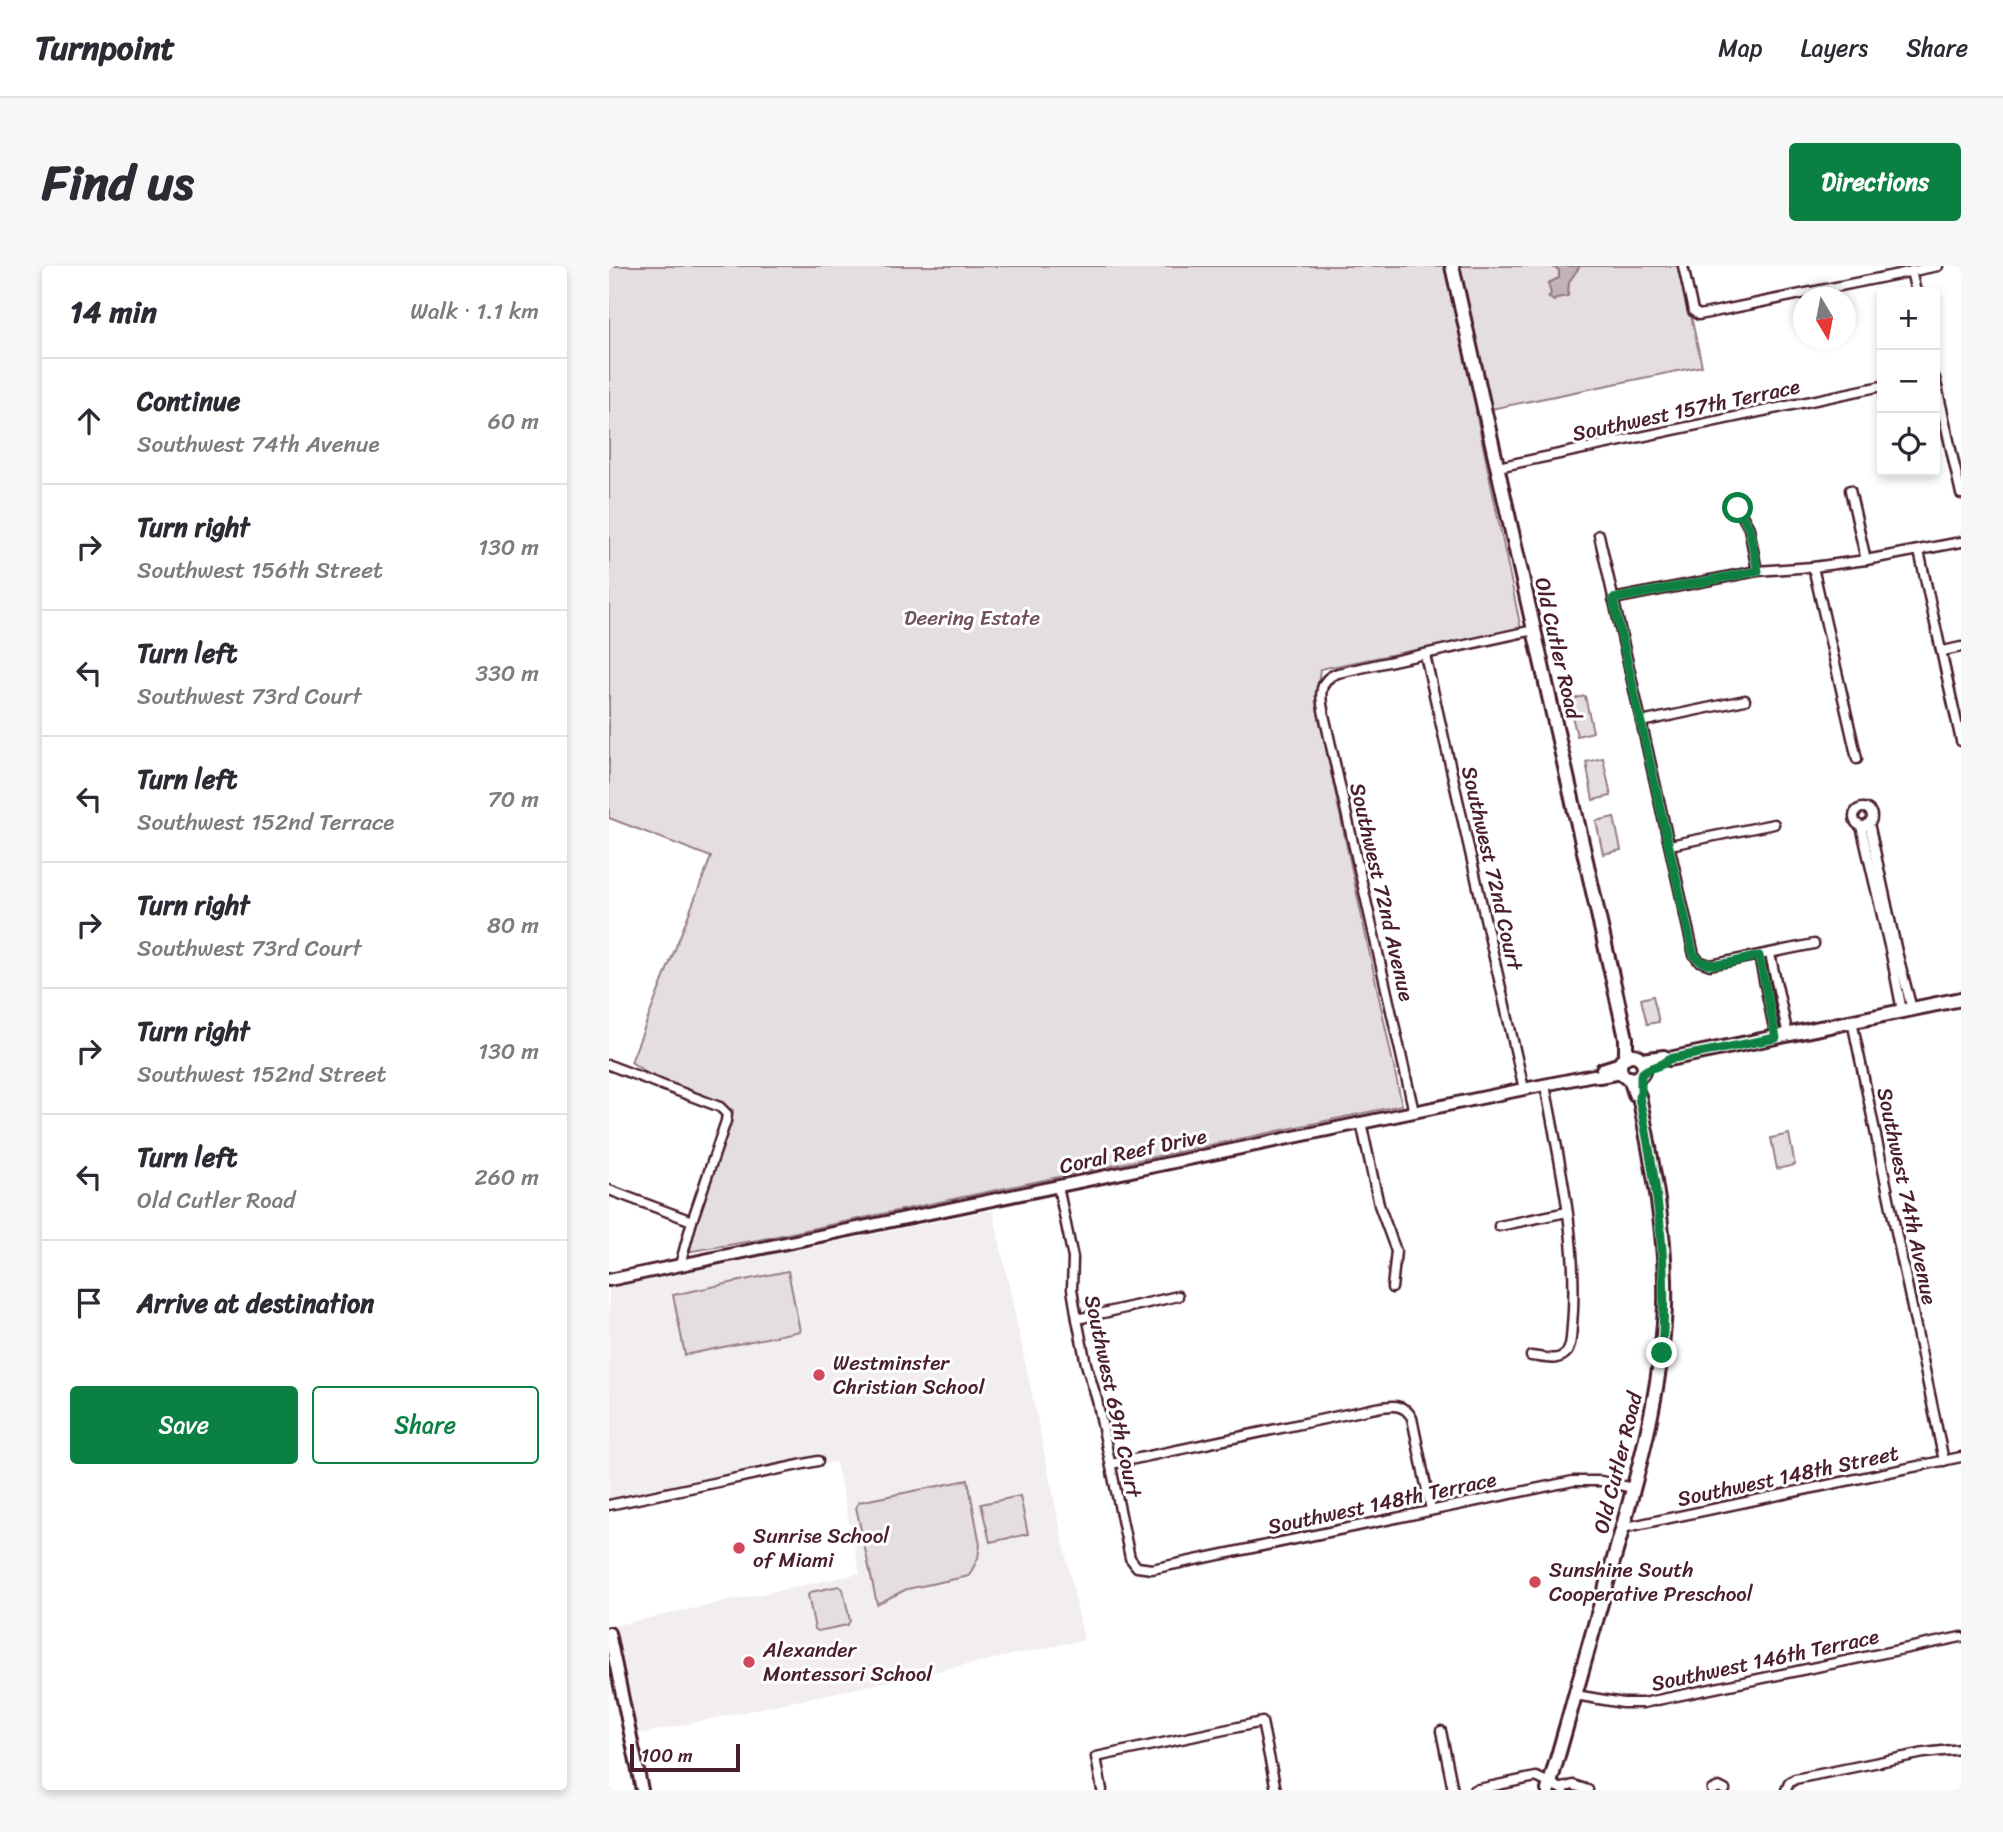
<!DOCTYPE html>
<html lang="en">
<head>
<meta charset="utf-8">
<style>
	body { margin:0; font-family:Sriracha,sans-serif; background:#f7f7f7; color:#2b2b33 }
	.controls { position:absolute; right:21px; top:21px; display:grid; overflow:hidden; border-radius:7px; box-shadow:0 4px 10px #0003 }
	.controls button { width:63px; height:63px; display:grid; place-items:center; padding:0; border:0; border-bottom:2px solid #e1e1e2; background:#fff; color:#2b2b33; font:35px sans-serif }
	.compass { position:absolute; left:1184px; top:21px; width:63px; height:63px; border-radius:50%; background:#fff; box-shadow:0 4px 10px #0003; rotate:170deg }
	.scale { position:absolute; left:21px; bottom:18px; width:110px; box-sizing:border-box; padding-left:7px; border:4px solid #4a1f2b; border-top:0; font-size:19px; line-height:24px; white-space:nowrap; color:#4a1f2b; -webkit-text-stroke:5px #fff; paint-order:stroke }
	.stop { position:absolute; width:21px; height:21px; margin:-16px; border:5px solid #0b8043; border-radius:50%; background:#fff }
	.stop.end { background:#0b8043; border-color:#fff; box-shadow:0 2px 7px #0008 }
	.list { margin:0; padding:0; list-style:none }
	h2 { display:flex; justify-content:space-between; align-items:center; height:91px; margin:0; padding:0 28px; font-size:30px }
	h2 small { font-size:23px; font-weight:400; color:#7c7c81 }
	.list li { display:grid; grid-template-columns:46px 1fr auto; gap:21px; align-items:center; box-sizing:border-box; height:126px; padding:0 28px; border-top:2px solid #e1e1e2 }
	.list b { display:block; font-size:26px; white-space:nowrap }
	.list p { margin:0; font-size:23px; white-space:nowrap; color:#7c7c81 }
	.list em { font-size:23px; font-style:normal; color:#7c7c81 }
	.actions { display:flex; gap:14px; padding:21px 28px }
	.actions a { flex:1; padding:16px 0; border:2px solid #0b8043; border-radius:7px; text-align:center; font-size:24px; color:#0b8043 }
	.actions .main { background:#0b8043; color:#fff }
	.icon { flex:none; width:38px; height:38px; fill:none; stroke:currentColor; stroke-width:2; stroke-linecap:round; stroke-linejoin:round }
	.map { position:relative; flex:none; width:1352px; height:1524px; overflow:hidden; border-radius:7px }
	header { display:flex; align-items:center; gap:42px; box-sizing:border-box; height:98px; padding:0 35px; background:#fff; border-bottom:2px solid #e1e1e2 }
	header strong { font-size:33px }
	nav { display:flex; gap:38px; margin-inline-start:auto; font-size:24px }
	.intro { display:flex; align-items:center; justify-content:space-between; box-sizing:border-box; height:168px; padding:0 42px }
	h1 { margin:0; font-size:49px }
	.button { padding:18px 32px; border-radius:7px; background:#0b8043; color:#fff; font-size:24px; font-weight:700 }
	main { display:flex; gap:42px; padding:0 42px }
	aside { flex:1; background:#fff; border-radius:7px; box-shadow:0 4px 10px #0003 }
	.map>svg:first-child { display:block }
</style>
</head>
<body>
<header>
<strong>Turnpoint</strong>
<nav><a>Map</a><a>Layers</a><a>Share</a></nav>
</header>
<div class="intro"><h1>Find us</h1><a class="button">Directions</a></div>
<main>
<aside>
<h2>14 min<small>Walk · 1.1 km</small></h2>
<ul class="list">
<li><svg class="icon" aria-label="ahead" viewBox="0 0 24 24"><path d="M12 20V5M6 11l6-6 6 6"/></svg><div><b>Continue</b><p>Southwest 74th Avenue</p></div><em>60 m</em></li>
<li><svg class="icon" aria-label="right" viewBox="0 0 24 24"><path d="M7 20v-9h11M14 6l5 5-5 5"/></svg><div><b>Turn right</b><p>Southwest 156th Street</p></div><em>130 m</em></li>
<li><svg class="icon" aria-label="left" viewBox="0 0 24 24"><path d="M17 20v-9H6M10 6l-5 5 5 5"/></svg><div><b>Turn left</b><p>Southwest 73rd Court</p></div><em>330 m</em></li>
<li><svg class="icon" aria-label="left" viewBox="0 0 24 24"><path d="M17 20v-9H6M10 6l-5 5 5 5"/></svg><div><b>Turn left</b><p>Southwest 152nd Terrace</p></div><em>70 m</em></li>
<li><svg class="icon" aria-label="right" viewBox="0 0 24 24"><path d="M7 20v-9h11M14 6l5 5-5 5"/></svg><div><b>Turn right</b><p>Southwest 73rd Court</p></div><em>80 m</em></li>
<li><svg class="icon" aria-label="right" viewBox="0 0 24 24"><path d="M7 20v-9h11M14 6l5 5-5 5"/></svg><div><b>Turn right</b><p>Southwest 152nd Street</p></div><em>130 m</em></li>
<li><svg class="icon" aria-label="left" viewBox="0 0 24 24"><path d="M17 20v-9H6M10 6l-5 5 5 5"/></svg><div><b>Turn left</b><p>Old Cutler Road</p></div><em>260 m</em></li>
<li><svg class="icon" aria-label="arrive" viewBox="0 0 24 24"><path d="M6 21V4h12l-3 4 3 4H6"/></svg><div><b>Arrive at destination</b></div></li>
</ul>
<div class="actions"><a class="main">Save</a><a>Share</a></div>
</aside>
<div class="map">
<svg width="1352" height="1524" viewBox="0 0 1352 1524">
	<rect width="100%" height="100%" fill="#fff"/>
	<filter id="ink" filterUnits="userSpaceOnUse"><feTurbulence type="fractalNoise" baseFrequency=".0143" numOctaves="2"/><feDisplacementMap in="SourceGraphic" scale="14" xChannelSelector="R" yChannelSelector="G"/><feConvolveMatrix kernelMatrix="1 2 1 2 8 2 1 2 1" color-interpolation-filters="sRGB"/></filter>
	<g filter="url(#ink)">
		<!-- built -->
		<path fill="#f2eeef" d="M384 944 475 1374 26 1469 3 1360 251 1307 227 1196 0 1243V1022Z"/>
		<!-- green -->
		<g fill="#e5dee0" stroke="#987e86" stroke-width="2">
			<path d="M0 0H1071L1093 100 867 146 912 363 711 403 707 436 793 839 149 974 77 986 124 844 41 809 22 796 102 591 0 552Z"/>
			<path d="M976 430 984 466 968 470 959 434Z"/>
			<path d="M994 492 1002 530 984 534 977 496Z"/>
			<path d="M1005 551 1012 584 994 588 987 555Z"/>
			<path d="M1044 730 1050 756 1038 758 1032 733Z"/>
			<path d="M1180 868 1186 899 1168 903 1162 872Z"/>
			<path d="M179 1005 191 1065 76 1089 64 1029Z"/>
			<path d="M359 1214 371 1279 369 1292 360 1310 298 1323 268 1338 247 1241 250 1236Z"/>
			<path d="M411 1230 419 1268 381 1276 372 1238Z"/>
			<path d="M230 1320 234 1323 241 1355 238 1359 209 1365 206 1363 199 1329 202 1326Z"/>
		</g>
		<!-- water -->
		<path fill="#c1b3b6" stroke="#91787e" stroke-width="2" d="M942 0H971L960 16 959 30 948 32 945 35 939 31 942 28 939 17 950 12V4Z"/>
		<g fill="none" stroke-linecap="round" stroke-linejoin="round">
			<!-- minor casing -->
			<g stroke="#4a1f2b" stroke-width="13">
				<g id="minor">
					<path d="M1074 0 1084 45 1090 49 1329 0"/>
					<path d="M1302 5 1307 26"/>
					<path d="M1326 112 1352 228"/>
					<path d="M889 201 1273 120"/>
					<path d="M1241 224 1257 294"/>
					<path d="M1129 242 1140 262 1148 305"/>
					<path d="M990 269 1085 689 1090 695 1101 699 1205 678"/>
					<path d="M1310 285 1352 475"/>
					<path d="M1204 301 1248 493"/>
					<path d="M1004 333 1148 305 1204 301 1257 294 1352 276"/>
					<path d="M1334 385 1352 381"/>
					<path d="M816 389 915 823"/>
					<path d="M1032 456 1136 434"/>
					<circle cx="1254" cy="551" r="9"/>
					<path d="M1260 557 1288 686 1303 743"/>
					<path d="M1252 560 1282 688 1293 745"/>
					<path d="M1061 579 1165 558"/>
					<path d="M1161 688 1179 769"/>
					<path d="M1150 690 1167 772"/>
					<path d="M1243 755 1335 1195"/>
					<path d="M0 799 111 841 118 848 117 855 83 955 71 999"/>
					<path d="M805 846 718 462C714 442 703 415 729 407L925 364"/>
					<path d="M752 856 770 939 787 985 783 1022"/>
					<path d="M449 920 464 992 463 1023 468 1053 477 1098 488 1134 521 1292 528 1301 543 1303 964 1215H992L1024 1222"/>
					<path d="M0 924 83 955"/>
					<path d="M890 960 958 946"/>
					<path d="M468 1053 569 1030"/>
					<path d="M922 1090C934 1091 949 1097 958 1086 963 1079 962 1068 963 1060 970 979 951 898 936 819"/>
					<path d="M502 1198 762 1143C779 1140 794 1135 803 1152L822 1244"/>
					<path d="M0 1239 209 1195"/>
					<path d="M1013 1262 1352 1191"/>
					<path d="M966 1429 1014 1437H1034L1352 1371"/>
					<path d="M832 1465 844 1524"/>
					<path d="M953 1522 964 1519 979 1524"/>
					<path d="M493 1524 487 1491 653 1456 667 1524"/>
					<path d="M865 1524 927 1511 955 1524"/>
					<path d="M1103 1524 1110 1521 1116 1524"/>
					<path d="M1177 1524 1180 1517 1186 1513 1315 1487 1352 1483"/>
				</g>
			</g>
			<!-- tertiary casing -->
			<g stroke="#4a1f2b" stroke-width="16">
				<g id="tertiary">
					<path d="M993 803 1012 797"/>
					<path d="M0 1014 915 823 985 809 990 811 1013 807"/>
					<path d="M0 1367 33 1524"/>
				</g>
			</g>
			<!-- secondary casing -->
			<g stroke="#4a1f2b" stroke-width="18">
				<g id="secondary">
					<path d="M843 0 1017 772V791"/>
					<circle cx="1023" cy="801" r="12"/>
					<path d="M1033 794 1055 791 1060 793 1352 733"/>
					<path d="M939 1524C960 1453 979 1381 1000 1310 1025 1221 1052 1134 1056 1040 1058 969 1044 900 1030 830L1026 828 1021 812"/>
				</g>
			</g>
			<!-- minor -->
			<use href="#minor" stroke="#fff" stroke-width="8"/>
			<!-- tertiary -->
			<use href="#tertiary" stroke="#fff" stroke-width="10"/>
			<!-- secondary -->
			<use href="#secondary" stroke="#fff" stroke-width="12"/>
		</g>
	</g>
	<g fill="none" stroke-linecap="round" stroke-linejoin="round" filter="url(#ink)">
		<!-- route -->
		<path stroke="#0b8043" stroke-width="9" d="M1053 1087C1059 993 1049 922 1030 831L1032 827V809C1039 799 1052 803 1060 793L1167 772 1150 690C1131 693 1096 709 1084 687L1004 333 1149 305 1140 262 1129 242"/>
	</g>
	<!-- markers -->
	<g fill="#d1495b" stroke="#fff" stroke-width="2.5">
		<circle cx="210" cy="1109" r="7"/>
		<circle cx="130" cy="1282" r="7"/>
		<circle cx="926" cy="1316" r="7"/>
		<circle cx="140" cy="1396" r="7"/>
	</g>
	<g text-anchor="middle" stroke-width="6" stroke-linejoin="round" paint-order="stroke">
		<!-- street labels -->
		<g font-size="21" fill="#4a1f2b" stroke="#fff">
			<text transform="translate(1077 144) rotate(-12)" y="7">Southwest 157th Terrace</text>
			<text transform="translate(949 382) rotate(77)" y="7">Old Cutler Road</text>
			<text transform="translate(883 602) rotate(77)" y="7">Southwest 72nd Court</text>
			<text transform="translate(773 626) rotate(77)" y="7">Southwest 72nd Avenue</text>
			<text transform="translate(524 885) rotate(-12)" y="7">Coral Reef Drive</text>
			<text transform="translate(1298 930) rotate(78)" y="7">Southwest 74th Avenue</text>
			<text transform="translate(504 1130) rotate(78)" y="7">Southwest 69th Court</text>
			<text transform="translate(1009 1197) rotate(-76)" y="7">Old Cutler Road</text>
			<text transform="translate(1179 1210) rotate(-12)" y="7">Southwest 148th Street</text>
			<text transform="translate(773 1237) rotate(-12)" y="7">Southwest 148th Terrace</text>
			<text transform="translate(1156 1394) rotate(-12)" y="7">Southwest 146th Terrace</text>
		</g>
		<!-- park labels -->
		<g font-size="21" fill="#714f58" stroke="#fff">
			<text x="363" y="359">Deering Estate</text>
		</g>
		<!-- poi labels -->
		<g font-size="21" fill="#4a1f2b" stroke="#fff" text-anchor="start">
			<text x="224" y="1104">Westminster<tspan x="224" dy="24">Christian School</tspan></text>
			<text x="144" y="1277">Sunrise School<tspan x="144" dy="24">of Miami</tspan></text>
			<text x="940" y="1311">Sunshine South<tspan x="940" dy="24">Cooperative Preschool</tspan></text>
			<text x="154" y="1391">Alexander<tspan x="154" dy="24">Montessori School</tspan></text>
		</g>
	</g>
</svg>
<div class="controls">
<button>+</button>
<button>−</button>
<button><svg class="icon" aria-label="locate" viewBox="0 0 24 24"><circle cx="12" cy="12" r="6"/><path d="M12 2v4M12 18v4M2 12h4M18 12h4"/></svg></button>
</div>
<svg class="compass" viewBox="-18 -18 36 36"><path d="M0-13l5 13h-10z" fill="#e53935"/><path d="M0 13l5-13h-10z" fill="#7c7c81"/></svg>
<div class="scale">100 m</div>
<div class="stop" style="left:1129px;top:242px"></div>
<div class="stop end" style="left:1053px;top:1087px"></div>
</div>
</main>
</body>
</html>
